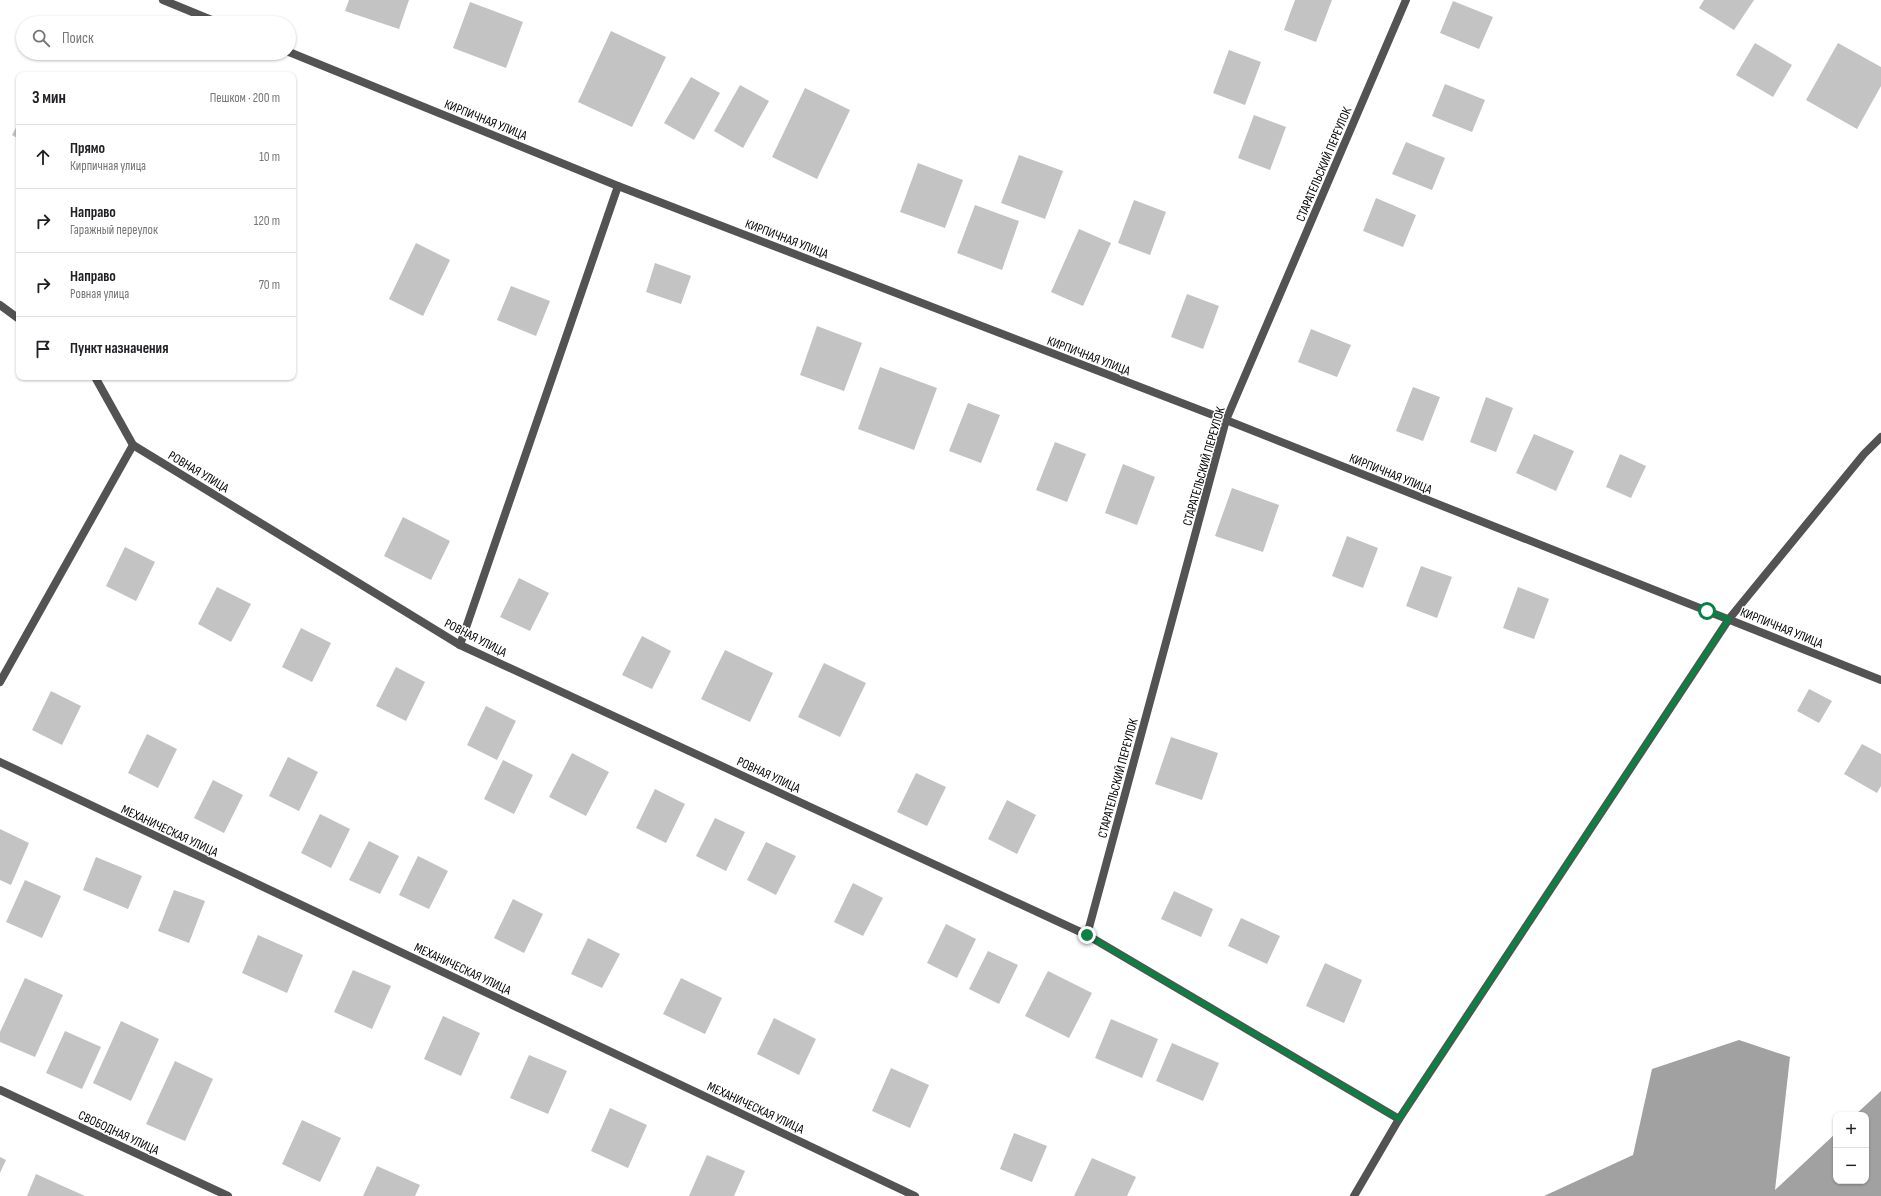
<!DOCTYPE html>
<html lang="ru">
<head>
<meta charset="utf-8">
<style>
	body { margin:0; font-family:"Sofia Sans Condensed",sans-serif; background:#f2f2f2; color:#202124 }
	.controls { position:absolute; right:12px; bottom:12px; display:grid; overflow:hidden; border-radius:8px; box-shadow:0 1px 3px #0004 }
	.controls button { width:36px; height:36px; display:grid; place-items:center; padding:0; border:0; border-bottom:1px solid #e0e0e0; background:#fff; color:#202124; font:20px sans-serif }
	.stop { position:absolute; width:12px; height:12px; margin:-9px; border:3px solid #0b8043; border-radius:50%; background:#fff }
	.stop.end { background:#0b8043; border-color:#fff; box-shadow:0 1px 4px #0008 }
	.list { margin:0; padding:0; list-style:none }
	h2 { display:flex; justify-content:space-between; align-items:center; height:52px; margin:0; padding:0 16px; font-size:17px }
	h2 small { font-size:13px; font-weight:400; color:#757577 }
	.list li { display:grid; grid-template-columns:26px 1fr auto; gap:12px; align-items:center; box-sizing:border-box; height:64px; padding:0 16px; border-top:1px solid #e0e0e0 }
	.list b { display:block; font-size:15px; white-space:nowrap }
	.list p { margin:0; font-size:13px; white-space:nowrap; color:#757577 }
	.list em { font-size:13px; font-style:normal; color:#757577 }
	.icon { flex:none; width:22px; height:22px; fill:none; stroke:currentColor; stroke-width:2; stroke-linecap:round; stroke-linejoin:round }
	.map { position:relative; flex:none; width:1881px; height:1196px; overflow:hidden }
	.search { position:absolute; background:#fff; box-shadow:0 1px 3px #0004; left:16px; top:16px; width:280px; height:44px; display:flex; align-items:center; gap:10px; box-sizing:border-box; padding:0 14px; border-radius:22px; color:#757577; font-size:15px }
	.panel { position:absolute; background:#fff; box-shadow:0 1px 3px #0004; left:16px; top:72px; width:280px; height:308px; border-radius:8px }
	.map>svg:first-child { display:block }
</style>
</head>
<body>
<div class="map">
<svg width="1881" height="1196" viewBox="0 0 1881 1196">
	<rect width="100%" height="100%" fill="#fff"/>
	<!-- water -->
	<path fill="#a1a1a1" d="M1739 1040 1790 1057 1775 1190 1836 1133V1181H1866V1115H1855L1881 1091V1196H1544L1633 1155 1652 1069Z"/>
	<!-- building -->
	<g fill="#c3c3c3">
		<path d="M349 0H409L399 29 345 11Z"/>
		<path d="M1295 0H1332L1316 42 1284 30Z"/>
		<path d="M1704 0H1754L1734 30 1699 8Z"/>
		<path d="M1453 1 1493 17 1479 49 1440 33Z"/>
		<path d="M470 2 523 22 506 68 453 48Z"/>
		<path d="M611 31 666 57 632 127 578 102Z"/>
		<path d="M1755 43 1792 65 1773 97 1736 75Z"/>
		<path d="M1838 43 1881 67V86L1857 129 1806 100Z"/>
		<path d="M1229 50 1261 62 1245 105 1213 93Z"/>
		<path d="M691 77 720 93 694 140 664 123Z"/>
		<path d="M1445 84 1485 100 1472 132 1432 116Z"/>
		<path d="M740 85 769 101 743 148 714 131Z"/>
		<path d="M805 88 850 110 817 179 772 157Z"/>
		<path d="M1254 115 1286 127 1270 170 1238 158Z"/>
		<path d="M19 122V139L12 135Z"/>
		<path d="M1406 142 1445 158 1432 190 1392 174Z"/>
		<path d="M1019 155 1063 171 1045 219 1001 203Z"/>
		<path d="M918 163 963 180 945 228 900 212Z"/>
		<path d="M1376 198 1416 215 1403 247 1363 231Z"/>
		<path d="M1134 200 1166 212 1150 255 1118 243Z"/>
		<path d="M975 205 1019 221 1002 270 957 253Z"/>
		<path d="M1079 229 1111 243 1083 306 1051 292Z"/>
		<path d="M416 243 450 260 423 316 389 299Z"/>
		<path d="M655 263 691 276 681 304 646 292Z"/>
		<path d="M511 286 550 301 536 336 497 320Z"/>
		<path d="M1187 294 1219 306 1203 349 1171 337Z"/>
		<path d="M817 326 862 343 844 391 800 375Z"/>
		<path d="M1311 329 1351 345 1337 377 1298 362Z"/>
		<path d="M880 367 937 388 914 450 858 429Z"/>
		<path d="M1413 387 1440 397 1423 441 1396 431Z"/>
		<path d="M1486 397 1513 408 1496 452 1470 442Z"/>
		<path d="M968 403 1000 415 981 463 949 451Z"/>
		<path d="M1534 434 1574 451 1556 491 1516 473Z"/>
		<path d="M1055 442 1086 454 1067 502 1036 490Z"/>
		<path d="M1620 454 1646 466 1631 498 1606 487Z"/>
		<path d="M1123 464 1155 477 1137 525 1105 513Z"/>
		<path d="M1232 488 1279 505 1263 552 1215 536Z"/>
		<path d="M403 517 450 541 431 580 384 556Z"/>
		<path d="M1347 536 1378 548 1363 588 1332 576Z"/>
		<path d="M125 547 155 562 136 601 106 586Z"/>
		<path d="M1421 566 1452 577 1437 618 1406 606Z"/>
		<path d="M519 578 549 593 530 631 500 617Z"/>
		<path d="M217 587 251 604 231 642 198 624Z"/>
		<path d="M1518 587 1549 599 1534 639 1503 628Z"/>
		<path d="M301 628 331 643 312 682 282 667Z"/>
		<path d="M642 636 671 651 652 689 622 675Z"/>
		<path d="M725 650 773 673 750 722 701 699Z"/>
		<path d="M824 663 866 683 840 737 798 717Z"/>
		<path d="M396 667 425 682 406 721 376 706Z"/>
		<path d="M1809 689 1832 701 1819 723 1797 711Z"/>
		<path d="M51 691 81 706 62 745 32 730Z"/>
		<path d="M486 706 516 721 497 760 467 745Z"/>
		<path d="M147 734 177 749 158 788 128 773Z"/>
		<path d="M1171 737 1218 753 1202 800 1155 784Z"/>
		<path d="M1862 744 1881 754V786L1877 793 1844 774Z"/>
		<path d="M572 753 609 772 586 816 549 797Z"/>
		<path d="M288 757 318 772 299 811 269 796Z"/>
		<path d="M503 760 533 775 514 814 484 799Z"/>
		<path d="M916 773 946 787 927 826 897 812Z"/>
		<path d="M213 780 243 795 224 833 194 818Z"/>
		<path d="M655 789 685 804 666 843 636 828Z"/>
		<path d="M1007 800 1036 815 1017 854 988 839Z"/>
		<path d="M320 814 350 829 331 868 301 853Z"/>
		<path d="M715 818 745 832 726 871 696 856Z"/>
		<path d="M0 829 29 843 11 885 0 880Z"/>
		<path d="M369 841 399 856 380 894 349 880Z"/>
		<path d="M766 842 796 856 776 895 747 880Z"/>
		<path d="M418 856 448 871 429 909 399 895Z"/>
		<path d="M96 857 142 876 128 909 83 890Z"/>
		<path d="M25 880 61 896 42 938 6 922Z"/>
		<path d="M853 883 883 898 863 936 834 922Z"/>
		<path d="M174 890 205 901 189 943 158 931Z"/>
		<path d="M1174 891 1213 909 1201 937 1161 919Z"/>
		<path d="M513 899 543 914 524 953 494 938Z"/>
		<path d="M1241 918 1280 936 1267 964 1228 946Z"/>
		<path d="M946 924 976 939 957 978 927 963Z"/>
		<path d="M258 935 303 955 287 993 242 973Z"/>
		<path d="M588 938 620 954 602 988 571 974Z"/>
		<path d="M988 951 1018 965 999 1004 969 989Z"/>
		<path d="M1325 963 1362 980 1344 1023 1306 1006Z"/>
		<path d="M353 970 391 986 372 1029 334 1012Z"/>
		<path d="M1048 971 1092 993 1069 1038 1025 1016Z"/>
		<path d="M25 978 63 995 35 1057 0 1042V1032Z"/>
		<path d="M681 978 722 998 705 1034 663 1014Z"/>
		<path d="M443 1016 480 1033 461 1076 424 1059Z"/>
		<path d="M774 1018 816 1039 799 1075 757 1054Z"/>
		<path d="M1111 1019 1158 1039 1142 1078 1095 1058Z"/>
		<path d="M121 1021 159 1039 131 1101 93 1083Z"/>
		<path d="M65 1031 101 1047 82 1089 46 1073Z"/>
		<path d="M1172 1043 1219 1063 1203 1101 1156 1081Z"/>
		<path d="M529 1055 567 1071 548 1114 510 1098Z"/>
		<path d="M175 1061 213 1079 185 1141 146 1124Z"/>
		<path d="M891 1068 929 1085 910 1128 872 1111Z"/>
		<path d="M610 1108 647 1125 628 1168 591 1151Z"/>
		<path d="M302 1120 341 1138 320 1182 282 1164Z"/>
		<path d="M1014 1133 1047 1146 1032 1182 1000 1169Z"/>
		<path d="M707 1155 745 1171 734 1196H689Z"/>
		<path d="M0 1157 6 1160 0 1173Z"/>
		<path d="M1092 1158 1136 1177 1127 1196H1074Z"/>
		<path d="M377 1166 420 1185 415 1196H363Z"/>
		<path d="M36 1174 85 1196H27Z"/>
	</g>
	<g fill="none" stroke-linecap="round" stroke-linejoin="round">
		<!-- lane -->
		<g stroke="#535353" stroke-width="8">
			<path d="M0 305 19 319"/>
			<path d="M1729 619 1864 454 1881 437"/>
			<path d="M460 645 618 186"/>
			<path d="M0 682 133 445 95 377"/>
			<path d="M1087 935 1226 420 1406 0"/>
		</g>
		<!-- street -->
		<g stroke="#535353" stroke-width="8">
			<path d="M163 0 219 23"/>
			<path d="M289 52 618 186 1226 420 1881 680"/>
			<path d="M133 445 460 645 1087 935 1399 1119"/>
			<path d="M0 762 915 1196"/>
			<path d="M0 1090 228 1196"/>
			<path d="M1354 1196 1399 1119 1729 619"/>
		</g>
	</g>
	<g fill="none" stroke-linecap="round" stroke-linejoin="round">
		<!-- route -->
		<path stroke="#0b8043" stroke-width="5" d="M1087 935 1399 1119 1729 619 1707 611"/>
	</g>
	<g text-anchor="middle" stroke-width="3" stroke-linejoin="round" paint-order="stroke">
		<!-- street labels -->
		<g font-size="13" fill="#000" stroke="#fff">
			<text transform="translate(486 119) rotate(22)" y="5">КИРПИЧНАЯ УЛИЦА</text>
			<text transform="translate(1323 164) rotate(-67)" y="5">СТАРАТЕЛЬСКИЙ ПЕРЕУЛОК</text>
			<text transform="translate(787 238) rotate(21)" y="5">КИРПИЧНАЯ УЛИЦА</text>
			<text transform="translate(1089 355) rotate(21)" y="5">КИРПИЧНАЯ УЛИЦА</text>
			<text transform="translate(1203 466) rotate(-74)" y="5">СТАРАТЕЛЬСКИЙ ПЕРЕУЛОК</text>
			<text transform="translate(199 471) rotate(31)" y="5">РОВНАЯ УЛИЦА</text>
			<text transform="translate(1391 473) rotate(22)" y="5">КИРПИЧНАЯ УЛИЦА</text>
			<text transform="translate(1782 627) rotate(22)" y="5">КИРПИЧНАЯ УЛИЦА</text>
			<text transform="translate(476 637) rotate(27)" y="5">РОВНАЯ УЛИЦА</text>
			<text transform="translate(769 774) rotate(25)" y="5">РОВНАЯ УЛИЦА</text>
			<text transform="translate(1117 778) rotate(-75)" y="5">СТАРАТЕЛЬСКИЙ ПЕРЕУЛОК</text>
			<text transform="translate(170 830) rotate(25)" y="5">МЕХАНИЧЕСКАЯ УЛИЦА</text>
			<text transform="translate(463 968) rotate(25)" y="5">МЕХАНИЧЕСКАЯ УЛИЦА</text>
			<text transform="translate(756 1107) rotate(25)" y="5">МЕХАНИЧЕСКАЯ УЛИЦА</text>
			<text transform="translate(119 1132) rotate(25)" y="5">СВОБОДНАЯ УЛИЦА</text>
		</g>
	</g>
</svg>
<div class="controls">
<button>+</button>
<button>−</button>
</div>
<div class="stop" style="left:1707px;top:611px"></div>
<div class="stop end" style="left:1087px;top:935px"></div>
<div class="search"><svg class="icon" aria-label="search" viewBox="0 0 24 24"><circle cx="10" cy="10" r="6"/><path d="M15 15l6 6"/></svg>Поиск</div>
<section class="panel">
<h2>3 мин<small>Пешком · 200 m</small></h2>
<ul class="list">
<li><svg class="icon" aria-label="ahead" viewBox="0 0 24 24"><path d="M12 20V5M6 11l6-6 6 6"/></svg><div><b>Прямо</b><p>Кирпичная улица</p></div><em>10 m</em></li>
<li><svg class="icon" aria-label="right" viewBox="0 0 24 24"><path d="M7 20v-9h11M14 6l5 5-5 5"/></svg><div><b>Направо</b><p>Гаражный переулок</p></div><em>120 m</em></li>
<li><svg class="icon" aria-label="right" viewBox="0 0 24 24"><path d="M7 20v-9h11M14 6l5 5-5 5"/></svg><div><b>Направо</b><p>Ровная улица</p></div><em>70 m</em></li>
<li><svg class="icon" aria-label="arrive" viewBox="0 0 24 24"><path d="M6 21V4h12l-3 4 3 4H6"/></svg><div><b>Пункт назначения</b></div></li>
</ul>
</section>
</div>
</body>
</html>
